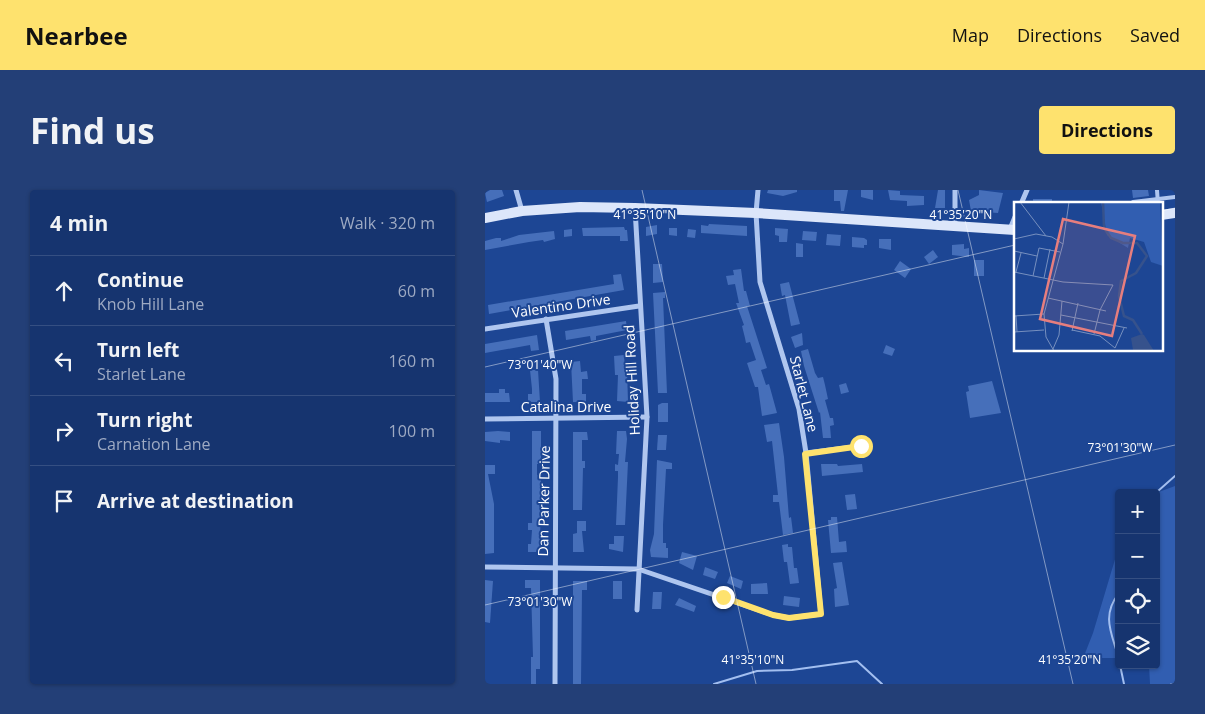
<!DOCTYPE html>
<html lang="en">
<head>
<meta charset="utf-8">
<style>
	body { margin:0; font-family:"Open Sans",sans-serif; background:#233f77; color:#f1f3f6 }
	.controls { position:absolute; right:15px; bottom:15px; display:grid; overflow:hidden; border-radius:5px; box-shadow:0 1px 4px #0004 }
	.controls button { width:45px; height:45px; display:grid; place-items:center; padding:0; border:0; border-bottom:1px solid #354f82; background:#16346f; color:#f1f3f6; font:25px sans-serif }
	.stop { position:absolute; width:15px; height:15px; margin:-11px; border:4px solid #fee26e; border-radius:50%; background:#fff }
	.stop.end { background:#fee26e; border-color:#fff; box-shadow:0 1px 5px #0008 }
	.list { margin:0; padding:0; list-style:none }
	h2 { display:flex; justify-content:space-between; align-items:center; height:65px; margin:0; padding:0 20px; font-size:21px }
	h2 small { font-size:16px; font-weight:400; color:#9eaac3 }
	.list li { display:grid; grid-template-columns:32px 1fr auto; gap:15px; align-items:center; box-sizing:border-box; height:70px; padding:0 20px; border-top:1px solid #354f82 }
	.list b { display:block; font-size:19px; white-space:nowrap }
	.list p { margin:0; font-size:16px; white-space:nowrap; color:#9eaac3 }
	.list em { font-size:16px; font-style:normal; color:#9eaac3 }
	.icon { flex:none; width:28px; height:28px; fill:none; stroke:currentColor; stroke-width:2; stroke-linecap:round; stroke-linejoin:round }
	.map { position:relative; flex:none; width:690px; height:494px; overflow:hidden; border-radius:5px }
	header { display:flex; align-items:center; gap:30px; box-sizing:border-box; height:70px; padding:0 25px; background:#fee26e; color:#111 }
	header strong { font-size:24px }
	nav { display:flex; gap:28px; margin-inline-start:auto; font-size:18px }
	.intro { display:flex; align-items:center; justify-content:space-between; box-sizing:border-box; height:120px; padding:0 30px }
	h1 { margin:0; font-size:35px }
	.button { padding:12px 22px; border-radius:5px; background:#fee26e; color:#111; font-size:18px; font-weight:700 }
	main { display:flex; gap:30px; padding:0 30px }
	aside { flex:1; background:#16346f; border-radius:5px; box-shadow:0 1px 4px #0004 }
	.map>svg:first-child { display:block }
</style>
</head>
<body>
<header>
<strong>Nearbee</strong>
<nav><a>Map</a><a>Directions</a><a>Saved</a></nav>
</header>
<div class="intro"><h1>Find us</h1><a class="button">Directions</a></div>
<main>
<aside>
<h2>4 min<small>Walk · 320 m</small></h2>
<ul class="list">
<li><svg class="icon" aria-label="ahead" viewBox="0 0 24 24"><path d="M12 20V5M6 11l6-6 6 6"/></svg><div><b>Continue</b><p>Knob Hill Lane</p></div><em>60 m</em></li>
<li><svg class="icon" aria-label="left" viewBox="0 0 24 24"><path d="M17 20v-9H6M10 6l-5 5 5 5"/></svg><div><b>Turn left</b><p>Starlet Lane</p></div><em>160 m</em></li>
<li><svg class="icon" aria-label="right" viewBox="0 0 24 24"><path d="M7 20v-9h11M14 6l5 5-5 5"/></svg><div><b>Turn right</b><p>Carnation Lane</p></div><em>100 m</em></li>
<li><svg class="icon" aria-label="arrive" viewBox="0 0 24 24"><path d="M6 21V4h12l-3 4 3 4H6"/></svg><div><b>Arrive at destination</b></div></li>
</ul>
</aside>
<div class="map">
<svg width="690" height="494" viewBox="0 0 690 494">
	<rect width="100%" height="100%" fill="#1d4694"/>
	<!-- green -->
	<g fill="#315eb1">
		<path d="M690 296V494H665L664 475H671V303Z"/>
		<path d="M634 356V468H604L597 471 608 443Z"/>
	</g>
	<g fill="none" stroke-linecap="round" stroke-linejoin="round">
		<!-- stream -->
		<g stroke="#a3bff0" stroke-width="2">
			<path d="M671 318 673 301 690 286"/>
			<path d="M634 357 632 367 634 375"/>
			<path d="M634 403C615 427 628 445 634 470"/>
			<path d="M635 475 639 494"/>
			<path d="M229 494 272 481 307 480 372 471 397 494"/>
		</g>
	</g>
	<!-- building -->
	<g fill="#466fba">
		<path d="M5 0H17L19 6 2 12 0 3Z"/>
		<path d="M283 0H312V2L298 6 282 3Z"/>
		<path d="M349 0H363L359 21H356L355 11H349Z"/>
		<path d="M376 0H388V10L376 7Z"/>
		<path d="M403 0 415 1V5L439 6V15L422 16V11L405 10Z"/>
		<path d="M453 0H460V18H450Z"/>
		<path d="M494 0 518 3 513 23 486 21 484 10 494 5Z"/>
		<path d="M647 0H663L664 6 648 8Z"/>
		<rect x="548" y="9" width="19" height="5"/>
		<path d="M224 34 262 36V46L216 43V35L223 36Z"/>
		<path d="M172 35V44L161 46V37Z"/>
		<path d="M139 37 140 40H142L143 51H135V46H98L97 38Z"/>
		<path d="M184 38H192V46L184 45Z"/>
		<path d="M290 38 303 39 302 52H294V46L290 45Z"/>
		<path d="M87 39V46L79 47V40Z"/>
		<path d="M203 39 211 40 210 48 202 47Z"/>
		<path d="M69 41 70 49 59 52 58 50 44 52 0 60V51L11 48H16V51L34 45Z"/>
		<path d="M318 41 332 42 331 51 317 50Z"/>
		<path d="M342 44 356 45 355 56 341 55Z"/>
		<path d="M367 47 379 48 382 50V55H379V58L367 57Z"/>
		<path d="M394 49H406V60L394 58Z"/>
		<path d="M311 53 318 54V67H311Z"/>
		<path d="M479 54V59L484 58V67L467 65V55Z"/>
		<path d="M448 60 453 67 444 74 439 67Z"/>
		<rect x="489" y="70" width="10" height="16"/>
		<path d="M415 71 426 79 420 88 409 80Z"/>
		<path d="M168 74H177L178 92 168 93Z"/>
		<path d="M256 79 259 101H261L265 116H262L282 178 276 180 281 195 284 194 292 223 277 226 273 197H270L262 173 271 170 265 152 261 153 260 148 257 136 259 135 251 113H254L250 94 243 95 241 86 249 85 248 80Z"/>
		<path d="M136 84 139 100 4 124 3 115 129 94 128 85Z"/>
		<path d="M304 92 315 134 306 136 300 105 297 106 295 94Z"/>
		<path d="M180 102V108H178L182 203H173L168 103Z"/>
		<path d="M141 131 142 140 111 146V150L106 151 105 146 81 150 80 141Z"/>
		<path d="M317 143 318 155 310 158 306 147Z"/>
		<path d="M52 145 54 160 46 161 45 155 0 163V154Z"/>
		<path d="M401 155 410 159 407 166 398 163Z"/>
		<path d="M323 159 330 183 333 188 338 187 340 195 343 209 340 210 345 228H348L349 235 345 236 346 248H338L335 222 334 223 319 176 316 161Z"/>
		<path d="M139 165 140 179H142L143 212 132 211 133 185H130L129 166Z"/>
		<path d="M95 171 96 182 102 181 103 189H97V204H101V212H88L86 172Z"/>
		<path d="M45 180H53L55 212H43V204H47V199Z"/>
		<path d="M507 191 516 223 485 228 481 202 484 201 483 196Z"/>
		<path d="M361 193 364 202 356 204 354 195Z"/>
		<path d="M14 199H20V203H24L25 212H0V203H14Z"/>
		<path d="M177 213H183V232H173V215Z"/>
		<path d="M294 233 299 267 304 328 306 327 308 343 298 345 294 312H288V305H293L287 251 282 252 279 235Z"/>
		<path d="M13 241 25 242V251L15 250V253L0 251V242Z"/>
		<path d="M47 241H56V274H52V285H56L55 362H43V354H46L47 340H43V333H47Z"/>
		<path d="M132 241H141L142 249 140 272H143L140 335H131L133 287V281H130V274L133 275 134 264H131Z"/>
		<path d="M88 242H102L103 250H97V271H100V278H98L97 320H88Z"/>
		<path d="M173 245H182L181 260H172Z"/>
		<path d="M172 270 187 273V279H181L178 335V353H181V358H183V368L166 367 165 360 169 344Z"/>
		<path d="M336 274H352L353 276 377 274 378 282 337 286Z"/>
		<path d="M0 275H10V284H3L9 314V363L0 364Z"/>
		<path d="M370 304 372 319 362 320 360 305Z"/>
		<path d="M346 327H352L354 352 361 351 362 362 346 363 343 330H346Z"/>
		<path d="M92 331H101V341H97L99 362H88V344L92 343Z"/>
		<path d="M129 346H139L138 362 124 359V354H129Z"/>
		<path d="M303 354V357H307L309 378H312L314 393 305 394 302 372H299L297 355Z"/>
		<path d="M197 362 212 366 208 380 194 373Z"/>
		<path d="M357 372 364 415 350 417 349 399 352 398 348 373Z"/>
		<path d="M220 377 233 382 230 389 218 385Z"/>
		<path d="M245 386 258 391 256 399 242 393Z"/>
		<path d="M0 390 8 391 5 433 0 432Z"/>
		<path d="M40 390H55V479H51V494H46V467H48L46 398H40Z"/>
		<path d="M88 391H102V400H97L96 494H88Z"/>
		<rect x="128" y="391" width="9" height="18"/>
		<path d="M282 393 283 404H266V394Z"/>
		<path d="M168 402H177L176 419H167Z"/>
		<path d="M299 406 315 408 314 417 298 415Z"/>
		<path d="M194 408 211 416 209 422 190 415Z"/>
	</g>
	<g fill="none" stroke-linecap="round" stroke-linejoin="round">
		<!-- service -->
		<g stroke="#afc6ef" stroke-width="4">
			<path d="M672 0 673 14"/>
			<path d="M648 12 690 7"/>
		</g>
		<!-- minor -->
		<g stroke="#afc6ef" stroke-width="5">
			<path d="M31 0 37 21"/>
			<path d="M536 14 542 0"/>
			<path d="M150 18 162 227 152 420"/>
			<path d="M470 36V0"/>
			<path d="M525 39 530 27"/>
			<path d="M61 129 71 189 70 494"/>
			<path d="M0 139 154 116"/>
			<path d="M0 229 162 227"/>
			<path d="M321 263 376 256"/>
			<path d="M0 377 153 379 288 425 304 428 336 424 321 263 314 219 275 92 271 23 273 0"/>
		</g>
		<!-- secondary -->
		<g stroke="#dce6fa" stroke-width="10">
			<path d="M676 25 690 23"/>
			<path d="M0 28 37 21 95 17 150 18 271 23 530 40"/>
		</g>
	</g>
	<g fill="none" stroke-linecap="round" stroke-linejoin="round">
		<!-- route -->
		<path stroke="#fee26e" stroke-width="6" d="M238 407 288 425 304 428 336 424 320 264 376 256"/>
	</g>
	<!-- ticks -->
	<path fill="none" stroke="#fff" stroke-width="1" stroke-opacity="0.45" d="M157 0 271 494M473 0 588 494M676 21 690 18M0 177 530 55M0 415 690 255M685 494 690 493"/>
	<g text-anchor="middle" stroke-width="4" stroke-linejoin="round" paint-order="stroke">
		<!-- street labels -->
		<g font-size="14" fill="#fff" stroke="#1d4694">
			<text transform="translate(76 116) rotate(-8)" y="5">Valentino Drive</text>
			<text transform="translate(147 190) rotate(-93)" y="5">Holiday Hill Road</text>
			<text transform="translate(319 204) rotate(76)" y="5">Starlet Lane</text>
			<text x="81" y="222">Catalina Drive</text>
			<text transform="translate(59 311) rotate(-89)" y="5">Dan Parker Drive</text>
		</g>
	</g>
	<!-- overview -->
	<g transform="translate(529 12)">
		<rect width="149" height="149" fill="#1d4694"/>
		<path d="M87 0H146L149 64 137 60 130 40 116 36 114 46 93 33Z" fill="#315eb1"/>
		<path d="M128 132 130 133 140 149 119 148 117 136Z" fill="#36528c"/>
		<path fill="none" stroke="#36528c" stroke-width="2.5" d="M89 0 90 26 97 36 109 41H123L133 54 122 71 107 79 105 94 110 114 119 118 128 132"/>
		<path fill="none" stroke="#7790bf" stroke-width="1" d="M6 0 32 34M0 37 22 32 38 35 49 42M0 49 23 54M0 70 49 80 99 83 86 108 80 132M2 70 7 51M19 74 25 46 46 50M30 76 36 47M34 96 92 109M47 113 113 126M0 114 30 112M2 114 3 130M58 128 86 134 101 146 110 126M58 129 64 101M0 130 30 128M39 147 45 133 48 99M40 149 32 135 30 112 49 42 55 0"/>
		<path fill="#e67e7e" fill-opacity="0.15" stroke="#e67e7e" stroke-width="2.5" d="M49 17 121 34 98 134 26 117Z"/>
		<rect width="149" height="149" fill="none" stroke="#fff" stroke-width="2.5"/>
	</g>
	<g font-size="12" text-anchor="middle" fill="#fff" stroke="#1d4694" stroke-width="4" stroke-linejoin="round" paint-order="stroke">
		<text x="160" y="29">41°35'10"N</text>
		<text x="476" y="29">41°35'20"N</text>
		<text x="55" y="179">73°01'40"W</text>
		<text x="635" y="262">73°01'30"W</text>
		<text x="55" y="416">73°01'30"W</text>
		<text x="268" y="474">41°35'10"N</text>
		<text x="585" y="474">41°35'20"N</text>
	</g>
</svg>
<div class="controls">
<button>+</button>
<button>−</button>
<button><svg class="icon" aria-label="locate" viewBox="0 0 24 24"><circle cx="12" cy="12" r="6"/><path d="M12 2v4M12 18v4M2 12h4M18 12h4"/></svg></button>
<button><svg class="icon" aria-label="layers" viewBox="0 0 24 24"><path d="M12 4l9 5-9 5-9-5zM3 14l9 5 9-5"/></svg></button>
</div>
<div class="stop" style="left:376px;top:256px"></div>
<div class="stop end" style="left:238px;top:407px"></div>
</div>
</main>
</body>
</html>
